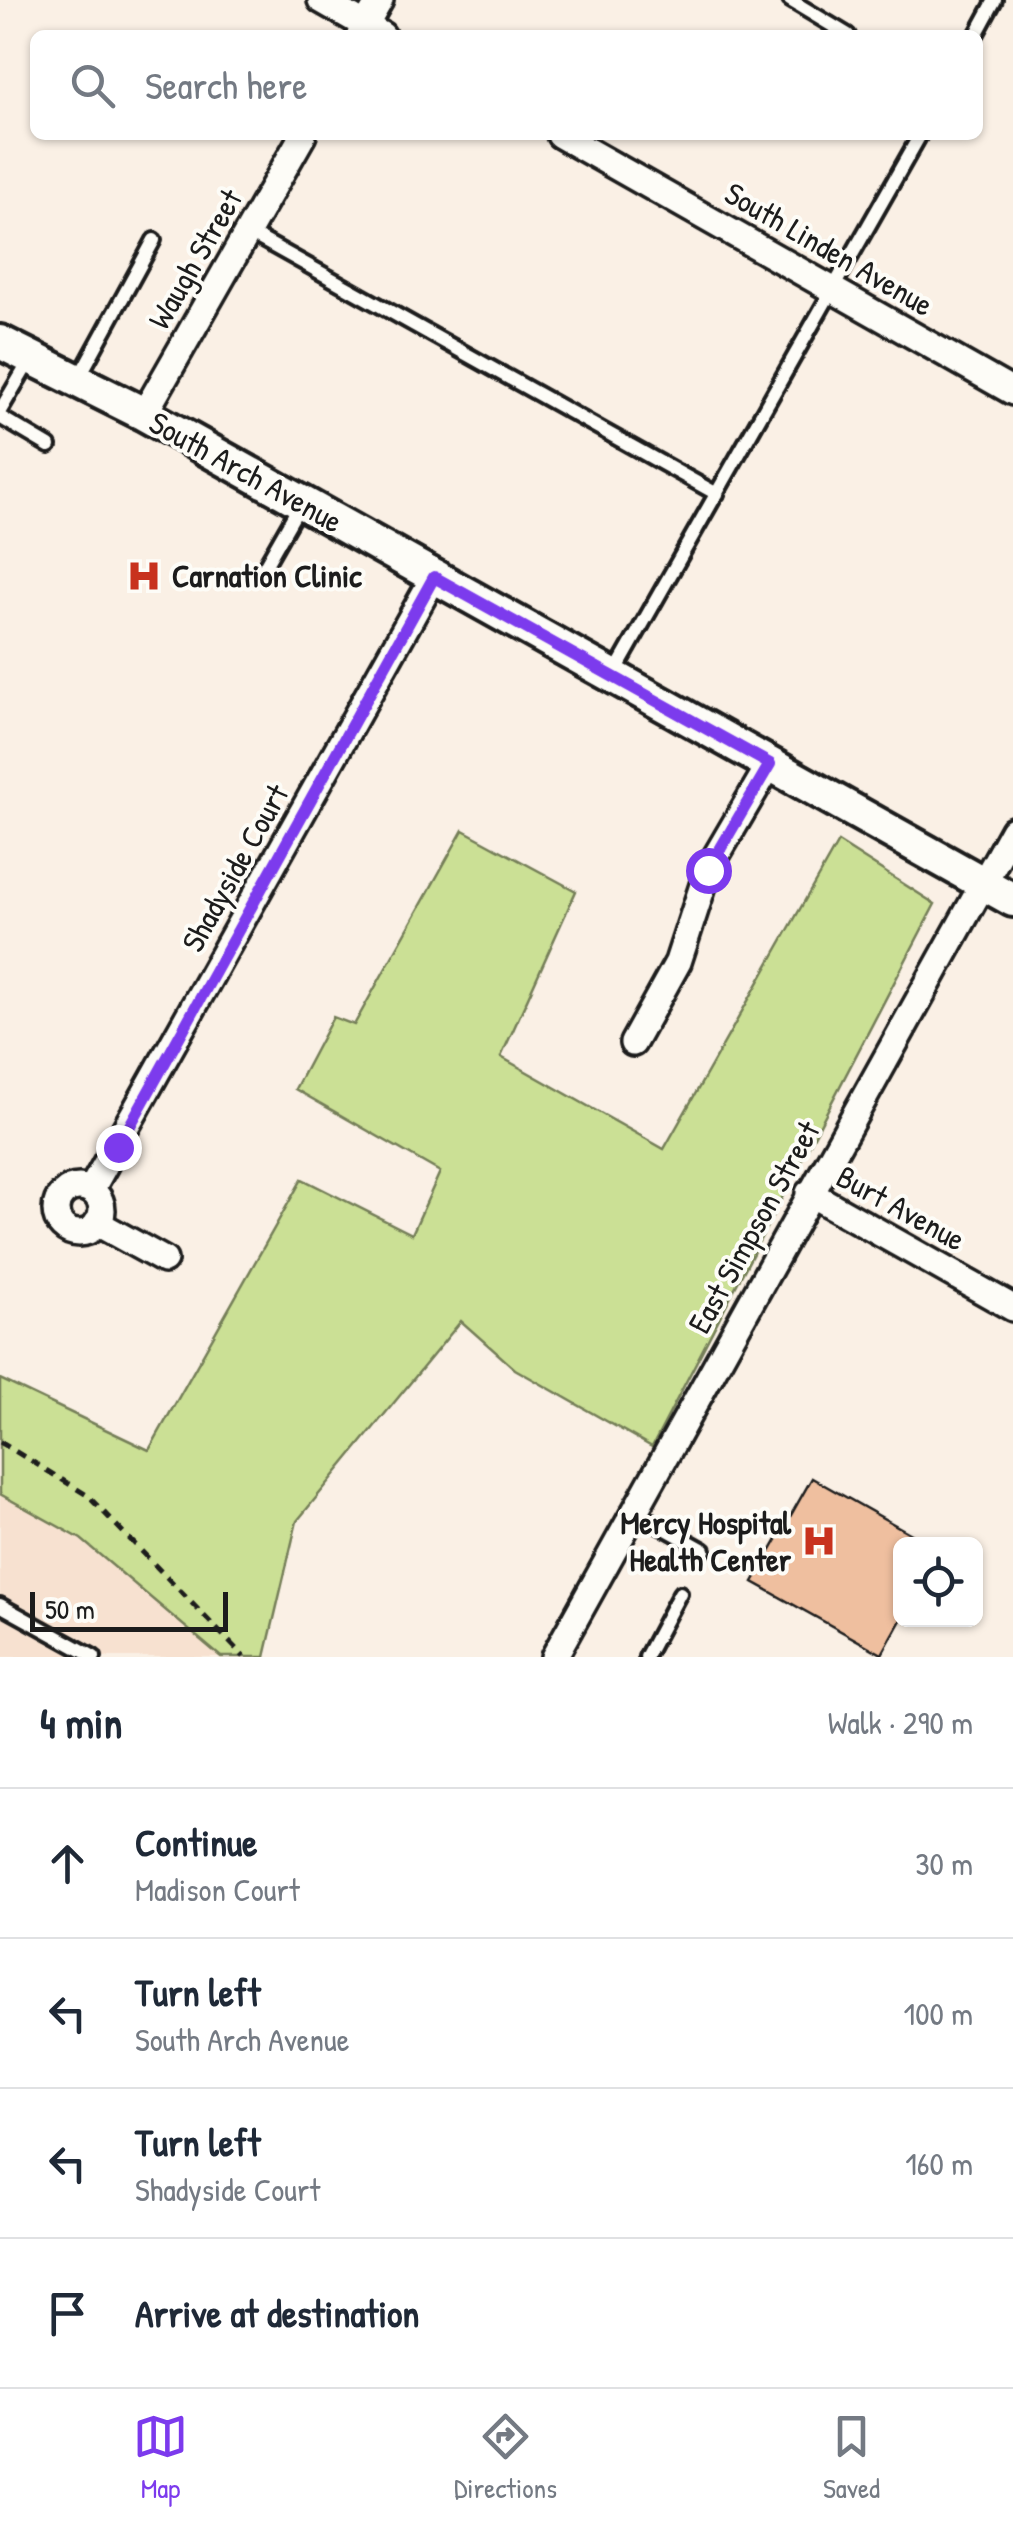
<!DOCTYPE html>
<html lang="en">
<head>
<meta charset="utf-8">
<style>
	body { margin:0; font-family:"Patrick Hand",sans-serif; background:#f6f6f7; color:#1f2937 }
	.controls { position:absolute; right:30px; bottom:30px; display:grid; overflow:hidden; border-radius:15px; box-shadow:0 2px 8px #0004 }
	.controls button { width:90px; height:90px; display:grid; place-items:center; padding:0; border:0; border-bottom:2px solid #e0e1e3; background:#fff; color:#1f2937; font:50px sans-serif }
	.scale { position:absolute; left:30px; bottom:25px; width:198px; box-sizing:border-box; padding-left:10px; border:5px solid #1c1c1c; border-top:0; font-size:28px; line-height:35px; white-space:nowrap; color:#1c1c1c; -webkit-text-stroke:8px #fdfcf7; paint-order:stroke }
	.stop { position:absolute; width:30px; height:30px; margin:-22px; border:8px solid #7c3aed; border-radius:50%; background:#fff }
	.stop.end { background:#7c3aed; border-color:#fff; box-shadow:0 2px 10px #0008 }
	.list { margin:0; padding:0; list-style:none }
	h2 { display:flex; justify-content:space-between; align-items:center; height:130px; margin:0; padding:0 40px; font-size:42px }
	h2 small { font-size:32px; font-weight:400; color:#747a83 }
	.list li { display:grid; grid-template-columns:65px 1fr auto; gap:30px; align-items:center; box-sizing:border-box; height:150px; padding:0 40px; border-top:2px solid #e0e1e3 }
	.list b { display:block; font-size:38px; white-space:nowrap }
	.list p { margin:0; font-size:32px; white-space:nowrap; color:#747a83 }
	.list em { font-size:32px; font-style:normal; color:#747a83 }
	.icon { flex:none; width:55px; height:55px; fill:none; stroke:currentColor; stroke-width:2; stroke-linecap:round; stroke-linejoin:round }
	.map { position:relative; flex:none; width:1013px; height:1657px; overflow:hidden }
	.search { position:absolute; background:#fff; box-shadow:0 2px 8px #0004; left:30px; right:30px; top:30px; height:110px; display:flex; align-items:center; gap:25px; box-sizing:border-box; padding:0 35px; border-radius:15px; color:#747a83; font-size:38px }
	.sheet { height:730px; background:#fff }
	nav { display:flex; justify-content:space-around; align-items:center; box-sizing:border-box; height:140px; border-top:2px solid #e0e1e3; background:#fff; font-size:28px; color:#747a83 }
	nav a { display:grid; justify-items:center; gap:5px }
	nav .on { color:#7c3aed }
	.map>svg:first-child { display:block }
</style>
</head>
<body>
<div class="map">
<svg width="1013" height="1657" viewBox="0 0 1013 1657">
	<rect width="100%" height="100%" fill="#faf0e5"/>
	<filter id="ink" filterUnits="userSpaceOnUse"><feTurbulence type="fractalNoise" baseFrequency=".01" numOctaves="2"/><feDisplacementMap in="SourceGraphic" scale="20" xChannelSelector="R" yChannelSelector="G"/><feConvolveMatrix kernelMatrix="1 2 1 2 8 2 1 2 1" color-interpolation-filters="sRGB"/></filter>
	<g filter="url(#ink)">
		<!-- built -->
		<path fill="#f7e1d0" d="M0 1494 81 1539 221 1657H0Z"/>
		<!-- green -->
		<path fill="#cbe095" stroke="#747e58" stroke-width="2.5" d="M463 830 576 891 501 1057 664 1149 838 842 935 904 652 1447 515 1369 461 1321 297 1521 265 1657H221L81 1539 0 1494V1379L149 1450 302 1179 412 1234 440 1172 295 1089 333 1017 354 1025Z"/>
		<!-- building -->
		<path fill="#efbf9f" stroke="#1c1c1c" stroke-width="2.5" d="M812 1478 929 1544H900L901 1620 882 1654 753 1582Z"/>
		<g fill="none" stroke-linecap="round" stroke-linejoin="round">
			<!-- service casing -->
			<g stroke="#1c1c1c" stroke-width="20">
				<g id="service">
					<path d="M790 0 848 35"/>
					<path d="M976 35 995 0"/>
					<path d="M248 232 717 494"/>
					<path d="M78 379 154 240"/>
					<path d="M0 411 30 360"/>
					<path d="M0 417 49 446"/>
					<path d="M265 566 301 503"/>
					<path d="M614 674 920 135"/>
					<path d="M634 1511 704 1550"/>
					<path d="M0 1605 94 1657"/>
					<path d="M646 1657 680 1593"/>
				</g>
			</g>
			<!-- minor casing -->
			<g stroke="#1c1c1c" stroke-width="32">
				<g id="minor">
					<path d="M321 0 382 35"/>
					<path d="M360 35 380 0"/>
					<path d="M560 135 1013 392"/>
					<path d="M144 414 303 135"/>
					<path d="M633 1043 678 962 708 870 770 764"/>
					<circle cx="79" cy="1210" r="23"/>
					<path d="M91 1190 434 577"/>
					<path d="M809 1193 1013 1308"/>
					<path d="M97 1223 164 1260"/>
					<path d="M554 1657 1013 830"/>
				</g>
			</g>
			<!-- tertiary casing -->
			<g stroke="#1c1c1c" stroke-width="40">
				<path id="tertiary" d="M0 342 144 414 1013 900"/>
			</g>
			<!-- path -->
			<path stroke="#1c1c1c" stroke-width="5" stroke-dasharray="10 8" stroke-linecap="butt" d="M0 1442 87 1495 244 1657"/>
			<!-- service -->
			<use href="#service" stroke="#fdfcf7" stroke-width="12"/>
			<!-- minor -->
			<use href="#minor" stroke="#fdfcf7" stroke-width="25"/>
			<!-- tertiary -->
			<use href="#tertiary" stroke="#fdfcf7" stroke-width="32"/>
		</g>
	</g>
	<g fill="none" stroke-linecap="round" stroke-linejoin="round" filter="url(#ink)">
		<!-- route -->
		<path stroke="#7c3aed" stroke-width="12" d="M118 1147 434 577 770 764 708 870"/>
	</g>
	<!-- icons -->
	<defs>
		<g id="hospital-bare" transform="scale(2.7)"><path d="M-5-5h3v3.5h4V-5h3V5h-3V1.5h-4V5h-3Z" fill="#c8321e" stroke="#fdfcf7" stroke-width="2.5" paint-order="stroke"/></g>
	</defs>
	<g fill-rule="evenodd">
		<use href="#hospital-bare" x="144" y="576"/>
		<use href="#hospital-bare" x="819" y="1541"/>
	</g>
	<g text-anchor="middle" stroke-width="8" stroke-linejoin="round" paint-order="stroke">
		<!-- street labels -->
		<g font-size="32" fill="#1c1c1c" stroke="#fdfcf7">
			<text transform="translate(829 249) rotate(30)" y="11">South Linden Avenue</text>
			<text transform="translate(195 259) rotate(-60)" y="11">Waugh Street</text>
			<text transform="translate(246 472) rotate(29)" y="11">South Arch Avenue</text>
			<text transform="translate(235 868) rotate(-61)" y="11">Shadyside Court</text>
			<text transform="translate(901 1208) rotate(29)" y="11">Burt Avenue</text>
			<text transform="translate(754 1227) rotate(-61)" y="11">East Simpson Street</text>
		</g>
		<!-- poi labels -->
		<g font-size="32" font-weight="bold" fill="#1c1c1c" stroke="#fdfcf7" text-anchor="start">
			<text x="172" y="587">Carnation Clinic</text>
			<text x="791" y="1534" text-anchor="end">Mercy Hospital<tspan x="791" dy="37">Health Center</tspan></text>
		</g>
	</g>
</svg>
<div class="controls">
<button><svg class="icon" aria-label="locate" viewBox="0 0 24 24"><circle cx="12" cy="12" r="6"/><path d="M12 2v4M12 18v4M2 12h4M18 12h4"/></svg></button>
</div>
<div class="scale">50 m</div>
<div class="stop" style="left:708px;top:870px"></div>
<div class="stop end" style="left:118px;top:1147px"></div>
<div class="search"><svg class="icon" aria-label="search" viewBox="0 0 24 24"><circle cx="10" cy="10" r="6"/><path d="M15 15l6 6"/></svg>Search here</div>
</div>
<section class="sheet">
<h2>4 min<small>Walk · 290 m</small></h2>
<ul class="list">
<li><svg class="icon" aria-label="ahead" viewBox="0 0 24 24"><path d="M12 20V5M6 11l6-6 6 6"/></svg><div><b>Continue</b><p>Madison Court</p></div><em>30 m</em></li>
<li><svg class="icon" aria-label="left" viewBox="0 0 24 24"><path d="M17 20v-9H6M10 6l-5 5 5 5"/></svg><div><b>Turn left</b><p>South Arch Avenue</p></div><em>100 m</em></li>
<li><svg class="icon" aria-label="left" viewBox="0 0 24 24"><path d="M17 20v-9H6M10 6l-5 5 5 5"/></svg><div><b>Turn left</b><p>Shadyside Court</p></div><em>160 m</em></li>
<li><svg class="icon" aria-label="arrive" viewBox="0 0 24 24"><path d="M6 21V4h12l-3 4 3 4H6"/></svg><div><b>Arrive at destination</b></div></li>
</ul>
</section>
<nav>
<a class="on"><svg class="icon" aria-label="map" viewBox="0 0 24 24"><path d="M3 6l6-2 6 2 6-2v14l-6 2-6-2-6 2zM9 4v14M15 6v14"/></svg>Map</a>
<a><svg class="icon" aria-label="directions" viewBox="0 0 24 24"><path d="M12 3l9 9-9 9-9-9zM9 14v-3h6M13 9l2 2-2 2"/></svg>Directions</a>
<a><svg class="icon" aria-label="saved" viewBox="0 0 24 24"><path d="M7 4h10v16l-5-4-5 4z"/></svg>Saved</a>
</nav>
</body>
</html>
